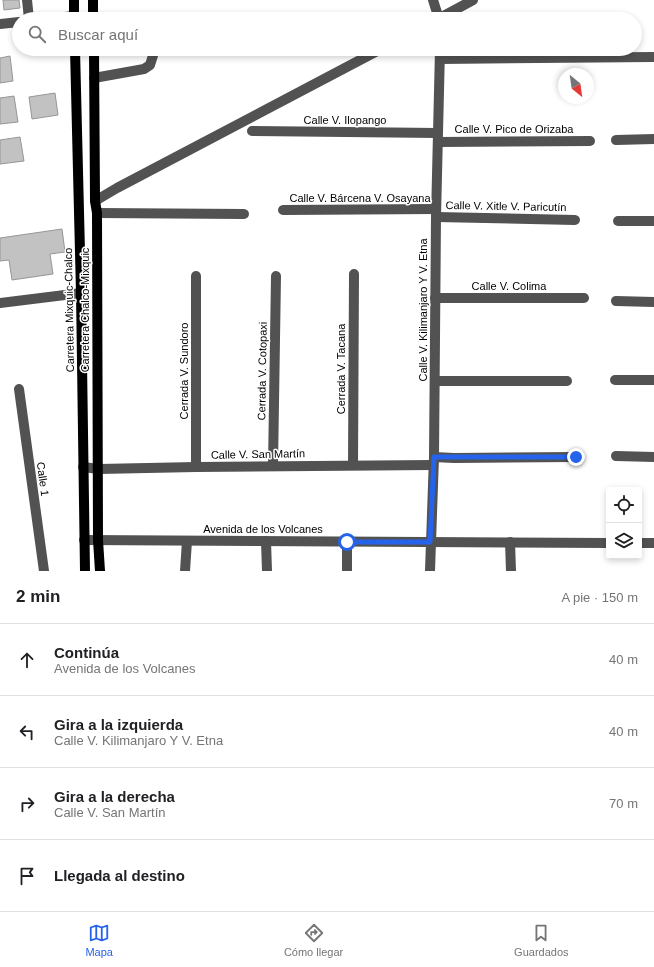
<!DOCTYPE html>
<html lang="es">
<head>
<meta charset="utf-8">
<style>
	body { margin:0; font-family:Arial,sans-serif; background:#f2f2f2; color:#202124 }
	.controls { position:absolute; right:12px; bottom:12px; display:grid; overflow:hidden; border-radius:4px; box-shadow:0 2px 6px #0003 }
	.controls button { width:36px; height:36px; display:grid; place-items:center; padding:0; border:0; border-bottom:1px solid #e0e0e0; background:#fff; color:#202124; font:20px sans-serif }
	.compass { position:absolute; left:558px; top:68px; width:36px; height:36px; border-radius:50%; background:#fff; box-shadow:0 2px 6px #0003; rotate:151deg }
	.stop { position:absolute; width:12px; height:12px; margin:-9px; border:3px solid #2563eb; border-radius:50%; background:#fff }
	.stop.end { background:#2563eb; border-color:#fff; box-shadow:0 1px 4px #0008 }
	.list { margin:0; padding:0; list-style:none }
	h2 { display:flex; justify-content:space-between; align-items:center; height:52px; margin:0; padding:0 16px; font-size:17px }
	h2 small { font-size:13px; font-weight:400; color:#757577 }
	.list li { display:grid; grid-template-columns:26px 1fr auto; gap:12px; align-items:center; box-sizing:border-box; height:72px; padding:0 16px; border-top:1px solid #e0e0e0 }
	.list b { display:block; font-size:15px; white-space:nowrap }
	.list p { margin:0; font-size:13px; white-space:nowrap; color:#757577 }
	.list em { font-size:13px; font-style:normal; color:#757577 }
	.icon { flex:none; width:22px; height:22px; fill:none; stroke:currentColor; stroke-width:2; stroke-linecap:round; stroke-linejoin:round }
	.map { position:relative; flex:none; width:654px; height:571px; overflow:hidden }
	.search { position:absolute; background:#fff; box-shadow:0 2px 6px #0003; left:12px; right:12px; top:12px; height:44px; display:flex; align-items:center; gap:10px; box-sizing:border-box; padding:0 14px; border-radius:22px; color:#757577; font-size:15px }
	.sheet { height:340px; background:#fff }
	nav { display:flex; justify-content:space-around; align-items:center; box-sizing:border-box; height:56px; border-top:1px solid #e0e0e0; background:#fff; font-size:11px; color:#757577 }
	nav a { display:grid; justify-items:center; gap:2px }
	nav .on { color:#2563eb }
	.map>svg:first-child { display:block }
</style>
</head>
<body>
<div class="map">
<svg width="654" height="571" viewBox="0 0 654 571">
	<rect width="100%" height="100%" fill="#fff"/>
	<!-- building -->
	<g fill="#c2c2c2" stroke="#969696">
		<path d="M3 0H19L20 8 4 10Z"/>
		<path d="M10 56 13 81 0 83V58Z"/>
		<path d="M55 93 58 115 32 119 29 97Z"/>
		<path d="M14 96 18 122 0 124V98Z"/>
		<path d="M20 137 24 161 0 164V140Z"/>
		<path d="M62 229 65 252 50 254 53 274 12 280 9 260 0 261V238Z"/>
	</g>
	<g fill="none" stroke-linecap="round" stroke-linejoin="round">
		<!-- minor -->
		<g stroke="#525252" stroke-width="10">
			<path d="M27 0 29 19"/>
			<path d="M433 0 439 19"/>
			<path d="M46 19 74 16"/>
			<path d="M438 19 473 0"/>
			<path d="M0 24 19 22"/>
			<path d="M440 59 654 57"/>
			<path d="M94 78 144 69 150 65 155 49"/>
			<path d="M252 131 438 133"/>
			<path d="M616 140 654 139"/>
			<path d="M438 142 590 141"/>
			<path d="M95 201 117 188 381 49"/>
			<path d="M283 210 436 209"/>
			<path d="M97 213 244 214"/>
			<path d="M436 217 575 220"/>
			<path d="M618 221H654"/>
			<path d="M435 298H584"/>
			<path d="M616 301 654 302"/>
			<path d="M0 303 81 293"/>
			<path d="M615 380H654"/>
			<path d="M435 381H567"/>
			<path d="M19 389 44 571"/>
			<path d="M616 456 654 457"/>
			<path d="M434 457 454 458 576 457"/>
			<path d="M353 465 354 274"/>
			<path d="M273 466 276 276"/>
			<path d="M83 467 99 469 196 467 433 465"/>
			<path d="M196 467V276"/>
			<path d="M84 540 609 543"/>
			<path d="M266 541 267 571"/>
			<path d="M510 542 511 571"/>
			<path d="M639 543H654"/>
			<path d="M185 571 187 541"/>
			<path d="M347 571V542"/>
			<path d="M430 571 434 457 436 217 440 49"/>
		</g>
		<!-- major -->
		<g stroke="#000" stroke-width="10">
			<path d="M74 0V19"/>
			<path d="M93 0V19"/>
			<path d="M75 49 81 293 85 571"/>
			<path d="M94 49 95 201 97 213 98 540 100 571"/>
		</g>
	</g>
	<g fill="none" stroke-linecap="round" stroke-linejoin="round">
		<!-- route -->
		<path stroke="#2563eb" stroke-width="5" d="M347 542H430L434 457H576"/>
	</g>
	<g text-anchor="middle" stroke-width="3" stroke-linejoin="round" paint-order="stroke">
		<!-- street labels -->
		<g font-size="11" fill="#000" stroke="#fff">
			<text x="345" y="124">Calle V. Ilopango</text>
			<text x="514" y="133">Calle V. Pico de Orizaba</text>
			<text x="360" y="202">Calle V. Bárcena V. Osayana</text>
			<text transform="translate(506 206) rotate(1)" y="4">Calle V. Xitle V. Paricutín</text>
			<text x="509" y="290">Calle V. Colima</text>
			<text transform="translate(69 310) rotate(-91)" y="4">Carretera Mixquic-Chalco</text>
			<text transform="translate(85 310) rotate(-90)" y="4">Carretera Chalco-Mixquic</text>
			<text transform="translate(423 310) rotate(-90)" y="4">Calle V. Kilimanjaro Y V. Etna</text>
			<text transform="translate(341 369) rotate(-90)" y="4">Cerrada V. Tacana</text>
			<text transform="translate(184 371) rotate(-90)" y="4">Cerrada V. Sundoro</text>
			<text transform="translate(262 371) rotate(-89)" y="4">Cerrada V. Cotopaxi</text>
			<text transform="translate(258 454) rotate(-1)" y="4">Calle V. San Martín</text>
			<text transform="translate(43 479) rotate(82)" y="4">Calle 1</text>
			<text x="263" y="533">Avenida de los Volcanes</text>
		</g>
	</g>
</svg>
<div class="controls">
<button><svg class="icon" aria-label="locate" viewBox="0 0 24 24"><circle cx="12" cy="12" r="6"/><path d="M12 2v4M12 18v4M2 12h4M18 12h4"/></svg></button>
<button><svg class="icon" aria-label="layers" viewBox="0 0 24 24"><path d="M12 4l9 5-9 5-9-5zM3 14l9 5 9-5"/></svg></button>
</div>
<svg class="compass" viewBox="-18 -18 36 36"><path d="M0-13l5 13h-10z" fill="#e53935"/><path d="M0 13l5-13h-10z" fill="#757577"/></svg>
<div class="stop" style="left:347px;top:542px"></div>
<div class="stop end" style="left:576px;top:457px"></div>
<div class="search"><svg class="icon" aria-label="search" viewBox="0 0 24 24"><circle cx="10" cy="10" r="6"/><path d="M15 15l6 6"/></svg>Buscar aquí</div>
</div>
<section class="sheet">
<h2>2 min<small>A pie · 150 m</small></h2>
<ul class="list">
<li><svg class="icon" aria-label="ahead" viewBox="0 0 24 24"><path d="M12 20V5M6 11l6-6 6 6"/></svg><div><b>Continúa</b><p>Avenida de los Volcanes</p></div><em>40 m</em></li>
<li><svg class="icon" aria-label="left" viewBox="0 0 24 24"><path d="M17 20v-9H6M10 6l-5 5 5 5"/></svg><div><b>Gira a la izquierda</b><p>Calle V. Kilimanjaro Y V. Etna</p></div><em>40 m</em></li>
<li><svg class="icon" aria-label="right" viewBox="0 0 24 24"><path d="M7 20v-9h11M14 6l5 5-5 5"/></svg><div><b>Gira a la derecha</b><p>Calle V. San Martín</p></div><em>70 m</em></li>
<li><svg class="icon" aria-label="arrive" viewBox="0 0 24 24"><path d="M6 21V4h12l-3 4 3 4H6"/></svg><div><b>Llegada al destino</b></div></li>
</ul>
</section>
<nav>
<a class="on"><svg class="icon" aria-label="map" viewBox="0 0 24 24"><path d="M3 6l6-2 6 2 6-2v14l-6 2-6-2-6 2zM9 4v14M15 6v14"/></svg>Mapa</a>
<a><svg class="icon" aria-label="directions" viewBox="0 0 24 24"><path d="M12 3l9 9-9 9-9-9zM9 14v-3h6M13 9l2 2-2 2"/></svg>Cómo llegar</a>
<a><svg class="icon" aria-label="saved" viewBox="0 0 24 24"><path d="M7 4h10v16l-5-4-5 4z"/></svg>Guardados</a>
</nav>
</body>
</html>
